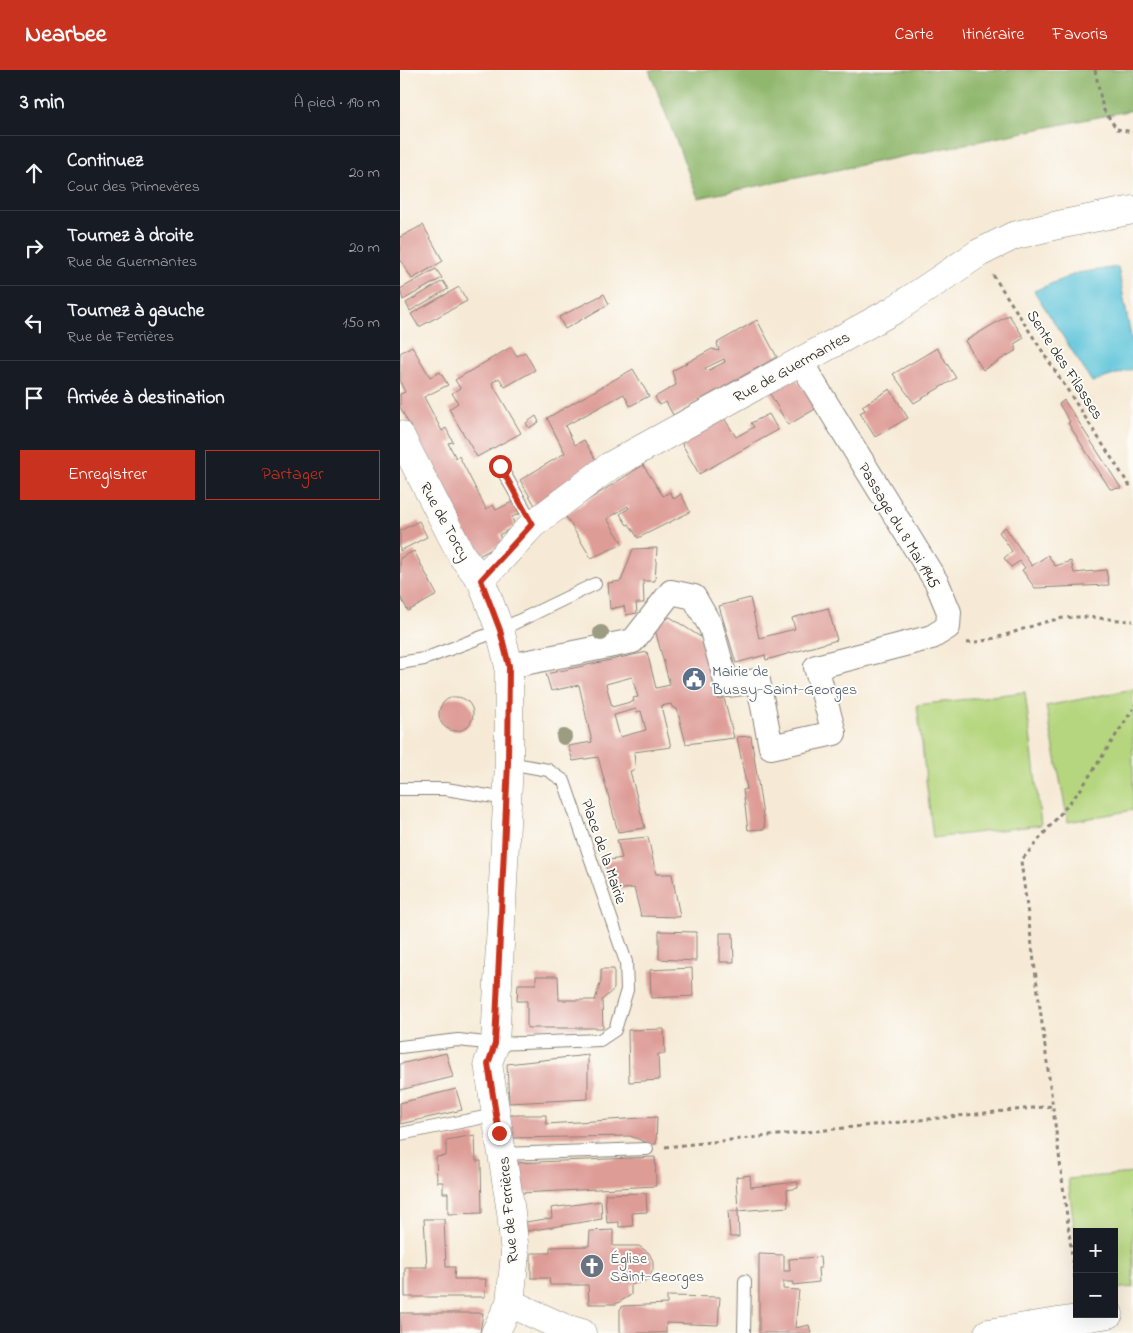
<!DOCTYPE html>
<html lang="fr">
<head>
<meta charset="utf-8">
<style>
	body { margin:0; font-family:"Indie Flower",sans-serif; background:#242831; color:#f1f3f6 }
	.controls { position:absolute; right:15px; bottom:15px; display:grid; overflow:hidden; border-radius:0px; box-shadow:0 5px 20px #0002 }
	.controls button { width:45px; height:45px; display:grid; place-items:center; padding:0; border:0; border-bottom:1px solid #363941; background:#171b24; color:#f1f3f6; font:25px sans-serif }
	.stop { position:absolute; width:15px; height:15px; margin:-11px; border:4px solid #c8321e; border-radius:50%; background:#fff }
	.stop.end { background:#c8321e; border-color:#fff; box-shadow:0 1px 5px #0008 }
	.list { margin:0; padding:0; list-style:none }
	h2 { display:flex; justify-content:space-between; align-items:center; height:65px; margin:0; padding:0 20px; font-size:21px }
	h2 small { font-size:16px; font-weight:400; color:#9ea1a6 }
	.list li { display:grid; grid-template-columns:32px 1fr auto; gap:15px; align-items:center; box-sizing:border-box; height:75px; padding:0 20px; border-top:1px solid #363941 }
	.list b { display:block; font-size:19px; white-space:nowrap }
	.list p { margin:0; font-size:16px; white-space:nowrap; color:#9ea1a6 }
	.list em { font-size:16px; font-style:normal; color:#9ea1a6 }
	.actions { display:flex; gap:10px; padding:15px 20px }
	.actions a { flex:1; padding:11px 0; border:1px solid #c8321e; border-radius:0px; text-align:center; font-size:18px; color:#c8321e }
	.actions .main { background:#c8321e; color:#fff }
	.icon { flex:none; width:28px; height:28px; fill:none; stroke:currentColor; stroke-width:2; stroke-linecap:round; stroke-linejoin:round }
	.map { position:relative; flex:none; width:733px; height:1263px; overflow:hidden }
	header { display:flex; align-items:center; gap:30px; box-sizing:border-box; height:70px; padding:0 25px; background:#c8321e; color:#fff }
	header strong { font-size:24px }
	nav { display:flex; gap:28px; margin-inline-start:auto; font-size:18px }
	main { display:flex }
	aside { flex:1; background:#171b24 }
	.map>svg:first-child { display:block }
</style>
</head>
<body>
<header>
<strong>Nearbee</strong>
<nav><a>Carte</a><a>Itinéraire</a><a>Favoris</a></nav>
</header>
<main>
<aside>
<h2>3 min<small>À pied · 190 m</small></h2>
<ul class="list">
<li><svg class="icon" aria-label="ahead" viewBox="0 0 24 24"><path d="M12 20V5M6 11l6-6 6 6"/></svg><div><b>Continuez</b><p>Cour des Primevères</p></div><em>20 m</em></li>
<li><svg class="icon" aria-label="right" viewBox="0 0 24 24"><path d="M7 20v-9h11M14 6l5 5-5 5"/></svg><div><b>Tournez à droite</b><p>Rue de Guermantes</p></div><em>20 m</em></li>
<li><svg class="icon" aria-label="left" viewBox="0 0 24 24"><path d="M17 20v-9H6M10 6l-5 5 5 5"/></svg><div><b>Tournez à gauche</b><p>Rue de Ferrières</p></div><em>150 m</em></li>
<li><svg class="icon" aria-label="arrive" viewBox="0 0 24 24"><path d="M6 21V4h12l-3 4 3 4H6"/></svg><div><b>Arrivée à destination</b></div></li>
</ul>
<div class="actions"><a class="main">Enregistrer</a><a>Partager</a></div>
</aside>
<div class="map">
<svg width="733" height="1263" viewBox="0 0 733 1263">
	<rect width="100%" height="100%" fill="#fdfcf7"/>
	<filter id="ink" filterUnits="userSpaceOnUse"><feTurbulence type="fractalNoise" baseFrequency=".02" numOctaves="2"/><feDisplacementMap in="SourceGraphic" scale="10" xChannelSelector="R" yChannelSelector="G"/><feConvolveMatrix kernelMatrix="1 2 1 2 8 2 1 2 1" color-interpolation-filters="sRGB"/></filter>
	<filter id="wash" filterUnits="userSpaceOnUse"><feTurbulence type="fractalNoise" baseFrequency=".0096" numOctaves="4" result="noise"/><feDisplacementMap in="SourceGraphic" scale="20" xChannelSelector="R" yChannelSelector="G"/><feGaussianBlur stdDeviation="1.12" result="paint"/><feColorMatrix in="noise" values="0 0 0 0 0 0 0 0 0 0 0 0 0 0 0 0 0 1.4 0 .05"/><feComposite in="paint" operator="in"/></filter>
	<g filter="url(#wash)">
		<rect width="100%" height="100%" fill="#f6ead6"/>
		<!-- green -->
		<g fill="#b5d67e" stroke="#68794d">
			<path d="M733 619V740L668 752 646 636Z"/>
			<path d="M625 622 641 755 533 768 517 635Z"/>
			<path d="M733 1103V1217L714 1219V1162H677V1180L668 1109Z"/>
		</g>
		<!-- forest -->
		<path fill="#90b76d" stroke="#566a44" d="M249 0H733V40L298 128Z"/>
		<!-- water -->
		<path fill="#5dc4da" stroke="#3c707b" d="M718 197 733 278V299L692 312 634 221 677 203Z"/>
		<g id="blocks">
			<!-- building -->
			<g fill="#de9c97" fill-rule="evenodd">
				<path d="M23 155 43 191 12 209 0 189V167Z"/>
				<path d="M36 199 42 208 3 230 0 219Z"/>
				<path d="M43 211 48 219 10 241 6 233Z"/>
				<path d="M59 217 67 231 19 257 11 244Z"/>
				<path d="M204 224 209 234 165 259 159 247Z"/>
				<path d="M609 245 624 268 614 274 617 280 583 300 565 271Z"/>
				<path d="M357 250 377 287 273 345 266 332 259 335 255 327 276 315 272 301 312 279 319 281 317 273ZM324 289 325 292 307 301 305 298Z"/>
				<path d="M12 276 30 307 40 302 48 315 24 327 42 361 46 358 53 372 48 373 56 388 59 386 86 439 93 435 96 440 114 431 120 443 112 447 115 456 99 465 103 473 77 487 0 337V324L5 322 0 312V283Z"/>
				<path d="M111 277 117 286 125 282 135 300 105 317 99 308 92 313 121 363 77 387 49 339 58 333 52 323 60 318 55 310Z"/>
				<path d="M537 278 556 308 514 333 493 304Z"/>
				<path d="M233 299 249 326 230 336 224 324 165 356 175 375 184 370 197 392 136 437 120 410 165 383 147 348Z"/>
				<path d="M395 307 417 338 388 355 369 322Z"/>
				<path d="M490 319 508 348 475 367 460 343 465 340 462 336Z"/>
				<path d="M664 330 676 348 721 418 710 419 668 353 670 352 659 334Z"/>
				<path d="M369 344 378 360 299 404 281 372 324 348 336 367 354 357 351 353Z"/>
				<path d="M136 346 139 352 129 358 126 353Z"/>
				<path d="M243 395 263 426 270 422 274 429 281 424 290 442 238 468 229 454 227 455 220 444 229 438 228 436 207 449 223 474 191 488 165 445Z"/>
				<path d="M19 451 27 467 0 481V461Z"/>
				<path d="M605 457 632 496 648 485 655 496 671 491 674 503 706 500 709 515 635 518 622 500 625 498 620 491 611 497 604 488 612 481 599 462Z"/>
				<path d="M257 478 255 511H243L244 533H236L237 543 226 545 224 536 210 539 208 513 221 511 233 479Z"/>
				<path d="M14 481 37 525 8 541 0 526V488Z"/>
				<path d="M350 528 359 568 395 559 392 548 428 538 437 570 366 590 365 585 336 593 319 536Z"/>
				<path d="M270 547 305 570 323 626 319 627V630L324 628 334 668 286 674 277 639 272 637 271 634 261 636 271 677 234 682 235 694 234 700 230 701 245 758 218 762 198 687 173 691 168 676 192 672 179 615 151 621 146 604 247 582 256 618 270 615 254 556ZM232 607 238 627 233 628 234 631 212 637 206 614ZM236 639 237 642 241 641 246 660 220 667 214 645Z"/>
				<circle cx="56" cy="644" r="17"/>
				<path d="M351 666 365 759 348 760 343 720 347 719 337 667Z"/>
				<path d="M248 767 256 804H272L280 847 241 846 234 818 213 820 204 791 222 788 217 770Z"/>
				<path d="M259 861 296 862V891L259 889Z"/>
				<path d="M320 863H333L334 892H320Z"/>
				<path d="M292 898 293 926 251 928 250 900Z"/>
				<path d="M201 899H214V919L202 930 203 958H127V931H117L118 914H136V906H158L159 930H195L201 911Z"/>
				<path d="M264 959 265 984H258L259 1010 229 1012 228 960Z"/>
				<path d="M46 983 53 1007 0 1020V994Z"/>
				<path d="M188 985V1029L109 1033 107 994Z"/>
				<path d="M56 1019 62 1040 0 1054V1033Z"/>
				<path d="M110 1045H146V1054L257 1047 256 1074H251L230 1066 111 1068Z"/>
				<path d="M75 1065 76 1091H81L82 1143 48 1144V1123H43V1112H37L36 1087 46 1086V1070Z"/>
				<path d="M255 1087 256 1116 121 1123 115 1093Z"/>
				<path d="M350 1105 351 1117 398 1112V1118L387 1120 388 1137 338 1141 336 1107Z"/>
				<path d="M246 1123 247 1142 232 1143 233 1156 219 1157V1152L207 1153 205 1124Z"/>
				<path d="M201 1131 202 1149 127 1161 126 1152 152 1148 151 1138Z"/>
				<path d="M328 1141H338L339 1167H330Z"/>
				<path d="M24 1149H44L46 1197H55L54 1209H86L85 1227H5V1197H27Z"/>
				<path d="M213 1160V1176H239L249 1183 253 1191V1200L248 1209 231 1215V1225L216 1234H189L188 1215H150L149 1208H131V1183H150V1177L189 1176 190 1161Z"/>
				<path d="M359 1184 384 1185V1201H390L389 1189 420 1187 421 1198H418L419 1212 393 1215V1212H383V1219L399 1220 395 1258 409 1255 411 1263H359Z"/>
				<path d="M267 1226 320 1227 318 1255 266 1253V1263H220V1239L223 1236 267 1234Z"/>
				<path d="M0 1243H83L80 1263H0Z"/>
			</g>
		</g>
	</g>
	<g filter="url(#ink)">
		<use href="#blocks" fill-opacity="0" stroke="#898379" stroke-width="1"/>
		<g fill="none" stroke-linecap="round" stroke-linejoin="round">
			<!-- service casing -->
			<g stroke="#898379" stroke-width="14">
				<g id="service">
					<path d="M100 396 133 454"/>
					<path d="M0 593 24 589 100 560 195 514"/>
					<path d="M0 719H46L106 729"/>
					<path d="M0 977 58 970 95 974 200 970 215 960 227 920 226 892 164 711 148 700 109 693"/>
					<path d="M0 1064 95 1045"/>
					<path d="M102 1084 247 1079"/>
					<path d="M344 1263 345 1211"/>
				</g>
			</g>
			<!-- minor casing -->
			<g stroke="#898379" stroke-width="26">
				<path id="minor" d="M109 596 233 571 271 522 294 527 311 557 327 615 358 611 371 677 434 663 416 597 532 567 548 557 549 542 537 513 400 291"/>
			</g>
			<!-- tertiary casing -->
			<g stroke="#898379" stroke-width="29">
				<g id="tertiary">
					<path d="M0 365 62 486 81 510 100 560 109 596V693L95 974 88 993 111 1142 115 1184 110 1233 95 1263"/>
					<path d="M81 510 133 454 210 396 494 240 579 183 613 166 658 155 733 140"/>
					<path d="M110 1233 164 1258 182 1263"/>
					<path d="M588 1263 709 1244"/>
				</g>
			</g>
			<!-- path -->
			<g stroke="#898379" stroke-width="3" stroke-dasharray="4 4" stroke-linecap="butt">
				<path d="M695 0 703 39 717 59 733 62"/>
				<path d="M593 205 729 415 733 414"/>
				<path d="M567 573C604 570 630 553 664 548 686 545 711 550 733 551"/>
				<path d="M265 1077 652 1036"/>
				<path d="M677 1224 621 791 681 719 733 639"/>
			</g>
			<!-- service -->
			<use href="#service" stroke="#fff" stroke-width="12"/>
			<!-- minor -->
			<use href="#minor" stroke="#fff" stroke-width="24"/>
			<!-- tertiary -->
			<use href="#tertiary" stroke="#fff" stroke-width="28"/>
		</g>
		<!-- trees -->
		<g fill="#9c9c82">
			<circle cx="201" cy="563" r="8"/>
			<circle cx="164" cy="667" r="8"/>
		</g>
	</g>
	<g fill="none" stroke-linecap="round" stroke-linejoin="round" filter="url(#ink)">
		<!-- route -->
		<path stroke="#c8321e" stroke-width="6" d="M99 1063 88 994 95 974 108 693 109 596 100 560 81 510 132 454 100 396"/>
	</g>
	<!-- icons -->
	<defs>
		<g id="civic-disc" transform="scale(1.25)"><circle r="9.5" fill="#5c6f8a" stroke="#fdfcf7"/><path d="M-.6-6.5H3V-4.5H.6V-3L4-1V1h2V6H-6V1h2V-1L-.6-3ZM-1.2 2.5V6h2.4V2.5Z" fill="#fff"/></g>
		<g id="church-disc" transform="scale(1.25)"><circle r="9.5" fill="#6b7280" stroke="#fdfcf7"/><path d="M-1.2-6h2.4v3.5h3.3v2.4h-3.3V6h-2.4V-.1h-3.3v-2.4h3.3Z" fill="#fff"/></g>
	</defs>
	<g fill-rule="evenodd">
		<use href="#civic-disc" x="294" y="609"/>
		<use href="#church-disc" x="192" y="1196"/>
	</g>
	<g text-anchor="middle" stroke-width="4" stroke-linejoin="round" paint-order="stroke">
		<!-- street labels -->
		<g font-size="16" fill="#1c1c1c" stroke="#fdfcf7">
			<text transform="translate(666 294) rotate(57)" y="6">Sente des Filasses</text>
			<text transform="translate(391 296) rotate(-29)" y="6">Rue de Guermantes</text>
			<text transform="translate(46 451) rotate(61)" y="6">Rue de Torcy</text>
			<text transform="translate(500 455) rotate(59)" y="6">Passage du 8 Mai 1945</text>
			<text transform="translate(205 781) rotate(71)" y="6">Place de la Mairie</text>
			<text transform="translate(107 1140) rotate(-95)" y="6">Rue de Ferrières</text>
		</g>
		<!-- service labels -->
		<g font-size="16" fill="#4e5e75" stroke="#fdfcf7" text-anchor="start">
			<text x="312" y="606">Mairie de<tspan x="312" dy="18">Bussy-Saint-Georges</tspan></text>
		</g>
		<!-- worship labels -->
		<g font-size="16" fill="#5b616d" stroke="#fdfcf7" text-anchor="start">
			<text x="210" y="1193">Église<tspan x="210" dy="18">Saint-Georges</tspan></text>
		</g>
	</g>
</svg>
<div class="controls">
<button>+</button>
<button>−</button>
</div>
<div class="stop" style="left:100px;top:396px"></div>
<div class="stop end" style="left:99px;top:1063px"></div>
</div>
</main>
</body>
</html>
